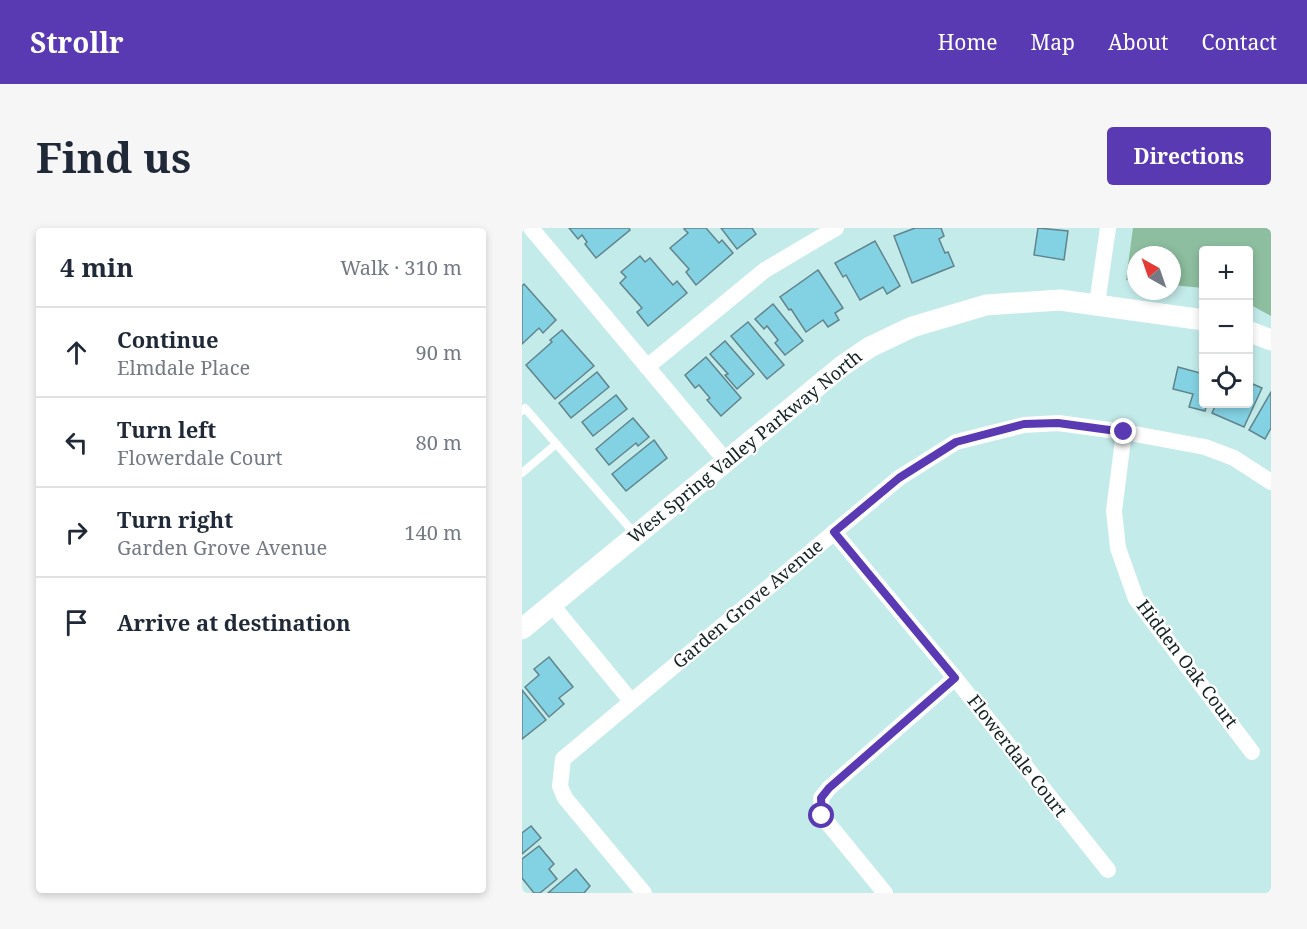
<!DOCTYPE html>
<html lang="en">
<head>
<meta charset="utf-8">
<style>
	body { margin:0; font-family:"Noto Serif",serif; background:#f6f6f7; color:#1f2937 }
	.controls { position:absolute; right:18px; top:18px; display:grid; overflow:hidden; border-radius:6px; box-shadow:0 3px 9px #0003 }
	.controls button { width:54px; height:54px; display:grid; place-items:center; padding:0; border:0; border-bottom:2px solid #e0e1e3; background:#fff; color:#1f2937; font:30px sans-serif }
	.compass { position:absolute; left:605px; top:18px; width:54px; height:54px; border-radius:50%; background:#fff; box-shadow:0 3px 9px #0003; rotate:320deg }
	.stop { position:absolute; width:18px; height:18px; margin:-14px; border:4px solid #593ab2; border-radius:50%; background:#fff }
	.stop.end { background:#593ab2; border-color:#fff; box-shadow:0 2px 6px #0008 }
	.list { margin:0; padding:0; list-style:none }
	h2 { display:flex; justify-content:space-between; align-items:center; height:78px; margin:0; padding:0 24px; font-size:26px }
	h2 small { font-size:20px; font-weight:400; color:#747a83 }
	.list li { display:grid; grid-template-columns:39px 1fr auto; gap:18px; align-items:center; box-sizing:border-box; height:90px; padding:0 24px; border-top:2px solid #e0e1e3 }
	.list b { display:block; font-size:22px; white-space:nowrap }
	.list p { margin:0; font-size:20px; white-space:nowrap; color:#747a83 }
	.list em { font-size:20px; font-style:normal; color:#747a83 }
	.icon { flex:none; width:33px; height:33px; fill:none; stroke:currentColor; stroke-width:2; stroke-linecap:round; stroke-linejoin:round }
	.map { position:relative; flex:none; width:749px; height:665px; overflow:hidden; border-radius:6px }
	header { display:flex; align-items:center; gap:36px; box-sizing:border-box; height:84px; padding:0 30px; background:#593ab2; color:#fff }
	header strong { font-size:28px }
	nav { display:flex; gap:33px; margin-inline-start:auto; font-size:21px }
	.intro { display:flex; align-items:center; justify-content:space-between; box-sizing:border-box; height:144px; padding:0 36px }
	h1 { margin:0; font-size:42px }
	.button { padding:15px 27px; border-radius:6px; background:#593ab2; color:#fff; font-size:21px; font-weight:700 }
	main { display:flex; gap:36px; padding:0 36px }
	aside { flex:1; background:#fff; border-radius:6px; box-shadow:0 3px 9px #0003 }
	.map>svg:first-child { display:block }
</style>
</head>
<body>
<header>
<strong>Strollr</strong>
<nav><a>Home</a><a>Map</a><a>About</a><a>Contact</a></nav>
</header>
<div class="intro"><h1>Find us</h1><a class="button">Directions</a></div>
<main>
<aside>
<h2>4 min<small>Walk · 310 m</small></h2>
<ul class="list">
<li><svg class="icon" aria-label="ahead" viewBox="0 0 24 24"><path d="M12 20V5M6 11l6-6 6 6"/></svg><div><b>Continue</b><p>Elmdale Place</p></div><em>90 m</em></li>
<li><svg class="icon" aria-label="left" viewBox="0 0 24 24"><path d="M17 20v-9H6M10 6l-5 5 5 5"/></svg><div><b>Turn left</b><p>Flowerdale Court</p></div><em>80 m</em></li>
<li><svg class="icon" aria-label="right" viewBox="0 0 24 24"><path d="M7 20v-9h11M14 6l5 5-5 5"/></svg><div><b>Turn right</b><p>Garden Grove Avenue</p></div><em>140 m</em></li>
<li><svg class="icon" aria-label="arrive" viewBox="0 0 24 24"><path d="M6 21V4h12l-3 4 3 4H6"/></svg><div><b>Arrive at destination</b></div></li>
</ul>
</aside>
<div class="map">
<svg width="749" height="665" viewBox="0 0 749 665">
	<rect width="100%" height="100%" fill="#c3ebea"/>
	<!-- green -->
	<path fill="#8dbe9f" d="M611 0H749V88L727 76 726 22H682L681 60 650 57V27H614V53L604 52Z"/>
	<!-- building -->
	<g fill="#83d2e3" stroke="#61848c" stroke-width="1.5">
		<path d="M47 0H107L108 2 74 30 63 16 65 14 60 7 56 11Z"/>
		<path d="M164 0H184L197 15 200 12 211 25 174 57 164 44 167 41 148 20 166 5 162 1Z"/>
		<path d="M199 0H230L234 6 215 21Z"/>
		<path d="M393 0H419L422 8 417 11 423 25 426 24 432 38 390 55 372 8Z"/>
		<path d="M516 0 546 3 542 32 512 27Z"/>
		<path d="M353 13 378 58 365 66 361 59 338 72 324 47 321 49 313 35Z"/>
		<path d="M118 28 123 34 128 30 151 57 155 53 165 65 126 98 115 84 120 80 98 55 104 49 99 44Z"/>
		<path d="M296 42 321 80 313 85 317 92 306 99 301 92 284 104 269 81 267 82 258 69Z"/>
		<path d="M2 56 34 92 21 105 17 100 0 116V58Z"/>
		<path d="M251 76 281 113 263 127 253 115 256 112 245 98 242 101 233 91Z"/>
		<path d="M226 94 262 137 245 151 209 108Z"/>
		<path d="M40 102 72 138 33 171 4 137 30 114 28 112Z"/>
		<path d="M203 113 232 146 215 161 203 147 206 146 188 126Z"/>
		<path d="M184 129 219 170 199 188 185 172 188 170 177 157 173 160 163 147Z"/>
		<path d="M656 139 682 146V176H685L683 183 667 179 671 166 651 161Z"/>
		<path d="M75 144 87 159 49 190 37 175Z"/>
		<path d="M726 154 740 160 722 199 690 185 694 176H726Z"/>
		<path d="M749 164V200L743 211 727 202Z"/>
		<path d="M94 167 105 181 71 208 60 194Z"/>
		<path d="M111 190 127 209 116 218 114 215 87 237 74 221Z"/>
		<path d="M132 212 145 230 104 263 90 246Z"/>
		<path d="M27 429 51 459 37 470 42 476 27 489 3 459 17 447 12 441Z"/>
		<path d="M0 462 24 492 0 511Z"/>
		<path d="M9 598 19 610 0 626V605Z"/>
		<path d="M17 618 32 636 27 641 35 651 18 665H12L0 650V631Z"/>
		<path d="M54 641 68 658 62 665H26Z"/>
	</g>
	<g fill="none" stroke-linecap="round" stroke-linejoin="round">
		<!-- service -->
		<g stroke="#fff" stroke-width="8">
			<path d="M0 183 3 180 113 306"/>
			<path d="M0 245 34 216"/>
		</g>
		<!-- minor -->
		<g stroke="#fff" stroke-width="16">
			<path d="M9 0 204 233"/>
			<path d="M575 76 586 0"/>
			<path d="M125 139 243 42 314 0"/>
			<path d="M602 204 592 283 596 320 614 371 730 524"/>
			<path d="M312 304 433 450 586 642"/>
			<path d="M30 377 109 473"/>
			<path d="M122 665 43 570 38 558 41 531 377 250 434 214 502 197 536 195 602 204 683 219 712 230 749 254"/>
			<path d="M363 665 300 588 299 570 307 560 433 450"/>
		</g>
		<!-- tertiary -->
		<g stroke="#fff" stroke-width="21">
			<path d="M726 103 749 112"/>
			<path d="M0 401 320 138 348 119 390 99 464 77 538 72 682 92"/>
		</g>
	</g>
	<g fill="none" stroke-linecap="round" stroke-linejoin="round">
		<!-- route -->
		<path stroke="#593ab2" stroke-width="8" d="M300 588 299 570 307 560 433 450 312 304 377 250 434 214 502 196 536 195 602 204"/>
	</g>
	<g text-anchor="middle" stroke-width="4.5" stroke-linejoin="round" paint-order="stroke">
		<!-- street labels -->
		<g font-size="18" fill="#132222" stroke="#fff">
			<text transform="translate(223 219) rotate(-39)" y="6">West Spring Valley Parkway North</text>
			<text transform="translate(226 376) rotate(-40)" y="6">Garden Grove Avenue</text>
			<text transform="translate(665 436) rotate(53)" y="6">Hidden Oak Court</text>
			<text transform="translate(495 528) rotate(52)" y="6">Flowerdale Court</text>
		</g>
	</g>
</svg>
<div class="controls">
<button>+</button>
<button>−</button>
<button><svg class="icon" aria-label="locate" viewBox="0 0 24 24"><circle cx="12" cy="12" r="6"/><path d="M12 2v4M12 18v4M2 12h4M18 12h4"/></svg></button>
</div>
<svg class="compass" viewBox="-18 -18 36 36"><path d="M0-13l5 13h-10z" fill="#e53935"/><path d="M0 13l5-13h-10z" fill="#747a83"/></svg>
<div class="stop" style="left:300px;top:588px"></div>
<div class="stop end" style="left:602px;top:204px"></div>
</div>
</main>
</body>
</html>
